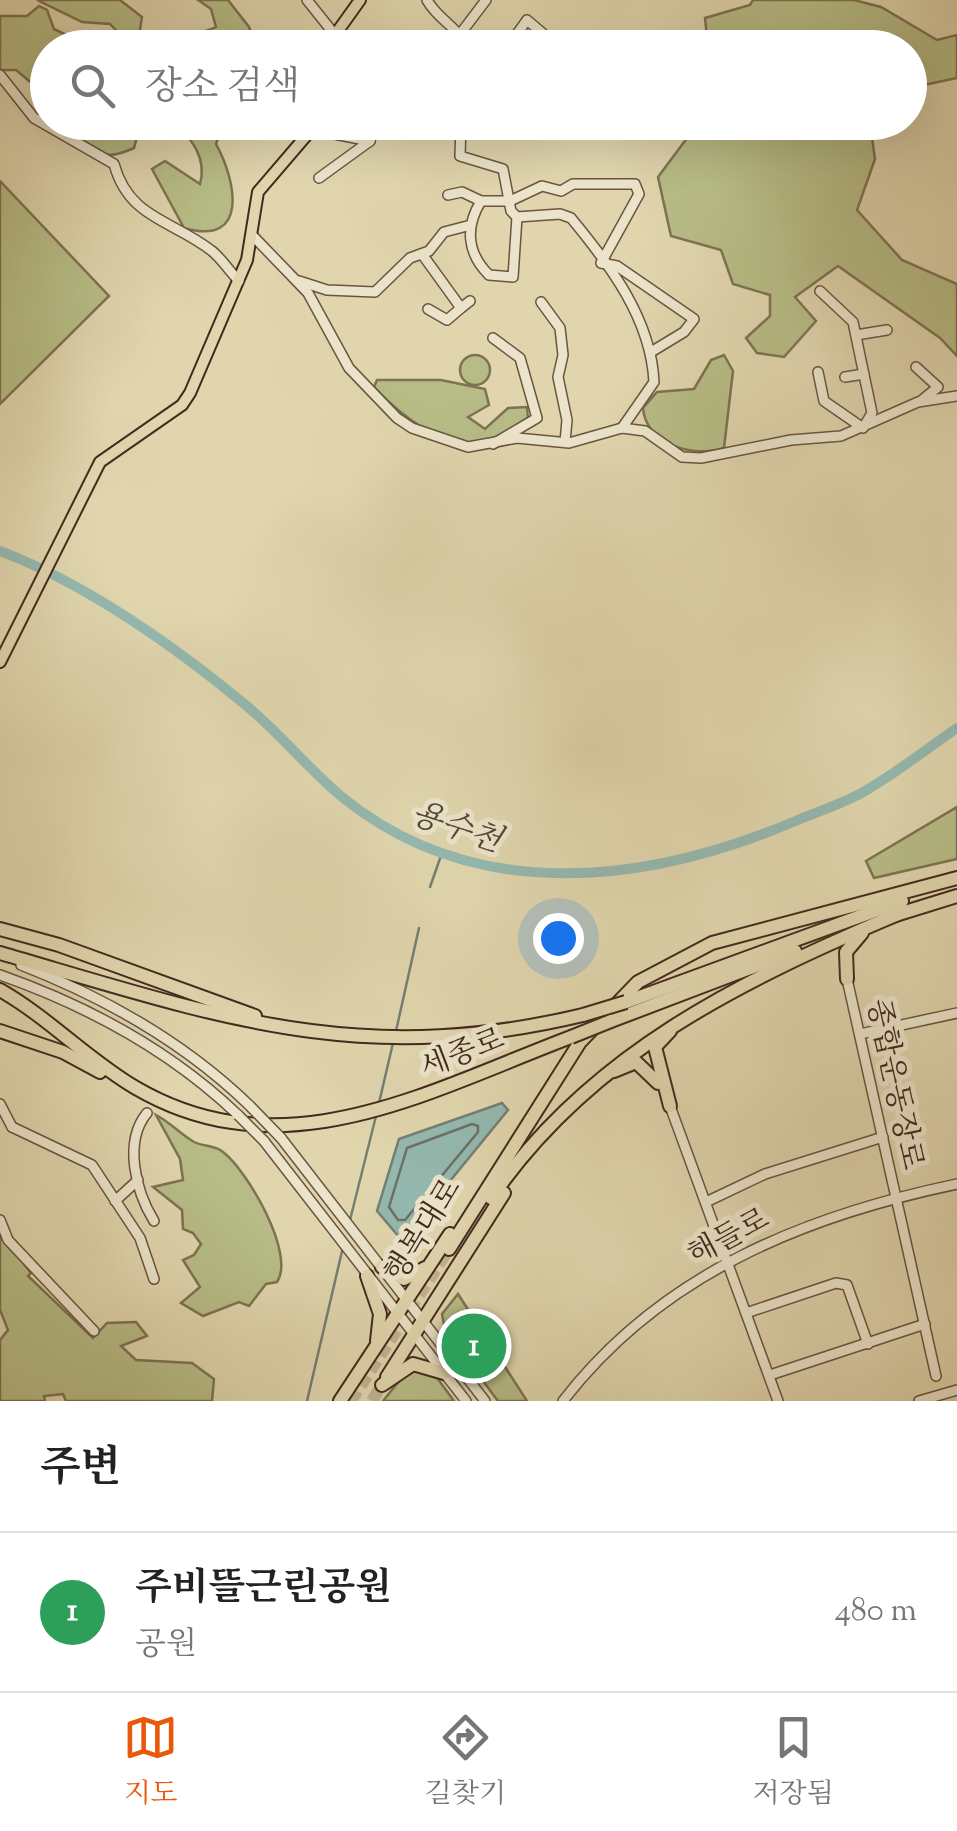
<!DOCTYPE html>
<html lang="ko">
<head>
<meta charset="utf-8">
<style>
	body { margin:0; font-family:"Sorts Mill Goudy","Noto Serif KR",serif; background:#f2f2f2; color:#222 }
	.you { position:absolute; left:558px; top:938px; width:35px; height:35px; margin:-25px; border:8px solid #fff; border-radius:50%; background:#1a73e8; box-shadow:0 0 0 15px #1a73e833 }
	.badge { display:grid; place-items:center; width:65px; height:65px; border-radius:50%; background:#ea580c; color:#fff; font-size:32px; font-weight:700 }
	.pin { position:absolute; translate:-50% -50%; border:5px solid #fff; box-shadow:0 2px 10px #0006 }
	.list { margin:0; padding:0; list-style:none }
	h2 { display:flex; justify-content:space-between; align-items:center; height:130px; margin:0; padding:0 40px; font-size:42px }
	h2 small { font-size:32px; font-weight:400; color:#767676 }
	.list li { display:grid; grid-template-columns:65px 1fr auto; gap:30px; align-items:center; box-sizing:border-box; height:160px; padding:0 40px; border-top:2px solid #e0e0e0 }
	.list b { display:block; font-size:38px; white-space:nowrap }
	.list p { margin:0; font-size:32px; white-space:nowrap; color:#767676 }
	.list em { font-size:32px; font-style:normal; color:#767676 }
	.icon { flex:none; width:55px; height:55px; fill:none; stroke:currentColor; stroke-width:2; stroke-linecap:round; stroke-linejoin:round }
	.map { position:relative; flex:none; width:957px; height:1401px; overflow:hidden }
	.search { position:absolute; background:#fff; box-shadow:0 10px 40px #0002; left:30px; right:30px; top:30px; height:110px; display:flex; align-items:center; gap:25px; box-sizing:border-box; padding:0 35px; border-radius:55px; color:#767676; font-size:38px }
	.sheet { height:290px; background:#fff }
	nav { display:flex; justify-content:space-around; align-items:center; box-sizing:border-box; height:140px; border-top:2px solid #e0e0e0; background:#fff; font-size:28px; color:#767676 }
	nav a { display:grid; justify-items:center; gap:5px }
	nav .on { color:#ea580c }
	.map>svg:first-child { display:block }
</style>
</head>
<body>
<div class="map">
<svg width="957" height="1401" viewBox="0 0 957 1401">
	<rect width="100%" height="100%" fill="#e0d5ad"/>
	<filter id="stains"><feTurbulence type="fractalNoise" baseFrequency=".002" numOctaves="4"/><feColorMatrix values="0 0 0 0 .2 0 0 0 0 .09 0 0 0 0 .02 0 0 0 .5 -.17"/></filter>
	<radialGradient id="worn" r=".72"><stop offset=".6" stop-color="#630" stop-opacity="0"/><stop offset="1" stop-color="#630" stop-opacity=".3"/></radialGradient>
	<!-- green -->
	<g fill="#b7bc86" stroke="#7e7252" stroke-width="2.5">
		<path d="M37 0H120L142 17 139 36 128 43 110 24 82 22Z"/>
		<path d="M198 0H228L249 27 257 47H168L166 44C181 32 198 36 216 27L211 9Z"/>
		<path d="M753 0H854L881 7 937 40 957 35V78L910 88V48L708 47 705 18 750 5Z"/>
		<path d="M39 6 47 10 54 29 85 44 48 48 47 87 34 85 16 70H0V16H27Z"/>
		<path d="M68 122H141L134 148C96 165 102 146 71 135Z"/>
		<path d="M699 122 870 123 875 159 857 210 902 260 957 284V356L940 338 838 266 795 297 816 321 784 357 757 353 746 338 770 316V295L733 284 721 250 671 236 658 177Z"/>
		<path d="M176 123H244L219 136 216 144C236 180 250 247 184 228L152 169 165 161 200 184C207 159 193 141 176 123Z"/>
		<path d="M544 123V122L648 123 643 131 618 134Z"/>
		<path d="M0 181 109 296 0 404Z"/>
		<path d="M724 355 733 371 724 448C694 458 646 445 643 408L657 392 694 389 711 360Z"/>
		<circle cx="475" cy="370" r="15"/>
		<path d="M377 380H441L485 389 489 405 468 417 485 429 508 408 527 407 528 418C516 425 502 440 489 443 447 453 400 415 374 387Z"/>
		<path d="M957 807V859L874 878 866 861Z"/>
		<path d="M156 1115C170 1122 180 1134 194 1142 204 1147 215 1145 223 1152 247 1170 296 1254 277 1282L266 1284 249 1306 239 1302 203 1316 181 1303 200 1287 183 1260 194 1255 201 1244 193 1233 183 1229 182 1210 153 1187 183 1180 180 1159Z"/>
		<path d="M0 1233 31 1273 28 1276 93 1338 107 1323 136 1322 147 1336 121 1346 136 1360 192 1363 214 1379 212 1401H66L63 1394 44 1396 45 1401H0V1340L8 1330 0 1310Z"/>
		<path d="M458 1294 527 1401H498L445 1330 442 1314Z"/>
		<path d="M409 1369 435 1375 454 1401H383Z"/>
	</g>
	<!-- water -->
	<path fill="#94b8af" stroke="#747f75" stroke-width="2.5" d="M502 1103 508 1110 405 1236 399 1237 377 1211 399 1139Z"/>
	<g fill="none" stroke-linecap="round" stroke-linejoin="round">
		<!-- shore -->
		<path stroke="#6c7066" stroke-width="2.5" d="M472 1124 478 1126V1132L405 1220H398L389 1207 407 1148Z"/>
		<!-- stream -->
		<g stroke="#747f75" stroke-width="2.5">
			<path d="M430 887 443 850"/>
			<path d="M396 1031 419 928"/>
			<path d="M379 1103 393 1043"/>
			<path d="M350 1220 376 1116"/>
			<path d="M307 1401 343 1247"/>
		</g>
		<!-- river -->
		<path stroke="#94b8af" stroke-width="10" d="M0 551C83 583 167 641 237 698 275 727 305 766 342 797 475 905 646 884 793 822 818 811 847 803 870 788 900 770 928 748 957 728"/>
		<!-- highway-tunnel -->
		<g stroke="#c1b390" stroke-width="12" stroke-dasharray="12 6" stroke-linecap="butt">
			<path d="M351 1401 449 1249"/>
			<path d="M372 1401 386 1378"/>
		</g>
		<!-- minor casing -->
		<g stroke="#6b5441" stroke-width="12">
			<g id="minor">
				<path d="M307 0 335 35"/>
				<path d="M427 0C438 20 459 27 466 48"/>
				<path d="M518 33 535 48"/>
				<path d="M476 48 461 33 486 0"/>
				<path d="M507 48 527 20 560 48"/>
				<path d="M0 75 34 118 114 164C129 219 173 220 212 251 222 259 230 272 239 281"/>
				<path d="M461 122 460 156 503 169 511 211 517 217 560 214 571 218C610 265 651 319 654 382L622 428"/>
				<path d="M314 130 370 141 375 122"/>
				<path d="M319 178 370 141"/>
				<path d="M448 195 462 192 481 201"/>
				<path d="M517 217 513 277 489 275C467 253 465 227 481 201H510L542 186 561 191 573 184H635L639 194 601 263 617 266 694 319 684 332 651 352"/>
				<path d="M253 236 308 293 349 368 397 418 412 428 468 447 517 438 569 443 622 428 645 431 682 457 701 458 791 440 841 436 918 402 957 396"/>
				<path d="M422 254 461 308 470 301"/>
				<path d="M299 281 327 290 375 292 410 258 429 251 444 232 471 225"/>
				<path d="M541 302 560 328 563 355 558 377 567 420 565 442"/>
				<path d="M428 309 447 320 461 308"/>
				<path d="M856 335 887 330"/>
				<path d="M493 338 520 358 537 418 493 444"/>
				<path d="M916 367 938 387 921 401"/>
				<path d="M818 372 824 401 863 428 872 413 853 322 820 291"/>
				<path d="M845 377 864 374"/>
				<path d="M21 965C106 998 184 1042 250 1106"/>
				<path d="M0 975C88 1006 170 1050 238 1115"/>
				<path d="M847 979 936 1376"/>
				<path d="M860 1034 957 1013"/>
				<path d="M0 1104 12 1127"/>
				<path d="M670 1106 778 1401"/>
				<path d="M147 1113C123 1142 136 1192 154 1221"/>
				<path d="M12 1127 92 1165 140 1238 154 1279"/>
				<path d="M281 1138 485 1401"/>
				<path d="M264 1141 466 1401"/>
				<path d="M115 1201 138 1180"/>
				<path d="M706 1202 765 1174 883 1137"/>
				<path d="M0 1220 8 1240 94 1331"/>
				<path d="M746 1313 836 1283 847 1285 868 1344"/>
				<path d="M770 1375 925 1324"/>
				<path d="M563 1401C661 1274 804 1216 957 1184"/>
				<path d="M919 1401 957 1390"/>
			</g>
		</g>
		<!-- major casing -->
		<g stroke="#44291d" stroke-width="14">
			<g id="major">
				<path d="M336 48 335 35 360 0"/>
				<path d="M0 662 100 462 182 405 190 393 247 260 258 192 318 122"/>
			</g>
		</g>
		<!-- highway casing -->
		<g stroke="#44291d" stroke-width="16">
			<g id="highway">
				<path d="M889 917 957 896"/>
				<path d="M0 929 59 945 255 1016"/>
				<path d="M0 953C214 1015 357 1069 583 1015"/>
				<path d="M847 979 846 952 862 933"/>
				<path d="M0 990C49 1018 88 1060 136 1088 284 1174 428 1091 571 1037"/>
				<path d="M626 1002 902 901"/>
				<path d="M611 1021 795 951"/>
				<path d="M0 1031 63 1052 100 1072"/>
				<path d="M670 1031 655 1047 670 1106"/>
				<path d="M614 1071 636 1062 658 1083"/>
				<path d="M491 1198C590 1054 740 981 896 915"/>
				<path d="M449 1249 580 1042 638 982 712 943 957 878"/>
				<path d="M382 1267 404 1279 425 1268"/>
				<path d="M367 1276 380 1314 377 1341"/>
				<path d="M387 1377 504 1193"/>
				<path d="M382 1385 413 1364 444 1373"/>
				<path d="M340 1401 450 1234"/>
			</g>
		</g>
		<!-- minor -->
		<use href="#minor" stroke="#ebe4ca" stroke-width="9"/>
		<!-- major -->
		<use href="#major" stroke="#e0d5ad" stroke-width="10"/>
		<!-- highway -->
		<use href="#highway" stroke="#e0d5ad" stroke-width="12"/>
		<!-- minor-bridge casing -->
		<g stroke="#6b5441" stroke-width="12" stroke-linecap="butt">
			<g id="minor-bridge">
				<path d="M250 1106 281 1138"/>
				<path d="M238 1115 264 1141"/>
			</g>
		</g>
		<!-- highway-bridge casing -->
		<g stroke="#44291d" stroke-width="16" stroke-linecap="butt">
			<g id="highway-bridge">
				<path d="M583 1015 626 1002"/>
				<path d="M571 1037 611 1021"/>
			</g>
		</g>
		<!-- minor-bridge -->
		<use href="#minor-bridge" stroke="#ebe4ca" stroke-width="9"/>
		<!-- highway-bridge -->
		<use href="#highway-bridge" stroke="#e0d5ad" stroke-width="12"/>
	</g>
	<g text-anchor="middle" stroke-width="10" stroke-linejoin="round" paint-order="stroke">
		<!-- street labels -->
		<g font-size="30" fill="#44291d" stroke="#ebe4ca">
			<text transform="translate(462 1052) rotate(-21)" y="10">세종로</text>
			<text transform="translate(896 1084) rotate(78)" y="10">종합운동장로</text>
			<text transform="translate(422 1230) rotate(-58)" y="10">행복대로</text>
			<text transform="translate(728 1236) rotate(-28)" y="10">해들로</text>
		</g>
		<!-- water labels -->
		<g font-size="32" font-style="italic" fill="#54463a" stroke="#ebe4ca">
			<text transform="translate(457 826) rotate(19)" y="11">용수천</text>
		</g>
	</g>
	<rect width="100%" height="100%" filter="url(#stains)"/>
	<rect width="100%" height="100%" fill="url(#worn)"/>
</svg>
<div class="you"></div>
<div class="pin badge" style="left:474px;top:1346px;background:#2e9e5b">1</div>
<div class="search"><svg class="icon" aria-label="search" viewBox="0 0 24 24"><circle cx="10" cy="10" r="6"/><path d="M15 15l6 6"/></svg>장소 검색</div>
</div>
<section class="sheet">
<h2>주변<small></small></h2>
<ul class="list">
<li><span class="badge" style="background:#2e9e5b">1</span><div><b>주비뜰근린공원</b><p>공원</p></div><em>480 m</em></li>
</ul>
</section>
<nav>
<a class="on"><svg class="icon" aria-label="map" viewBox="0 0 24 24"><path d="M3 6l6-2 6 2 6-2v14l-6 2-6-2-6 2zM9 4v14M15 6v14"/></svg>지도</a>
<a><svg class="icon" aria-label="directions" viewBox="0 0 24 24"><path d="M12 3l9 9-9 9-9-9zM9 14v-3h6M13 9l2 2-2 2"/></svg>길찾기</a>
<a><svg class="icon" aria-label="saved" viewBox="0 0 24 24"><path d="M7 4h10v16l-5-4-5 4z"/></svg>저장됨</a>
</nav>
</body>
</html>
